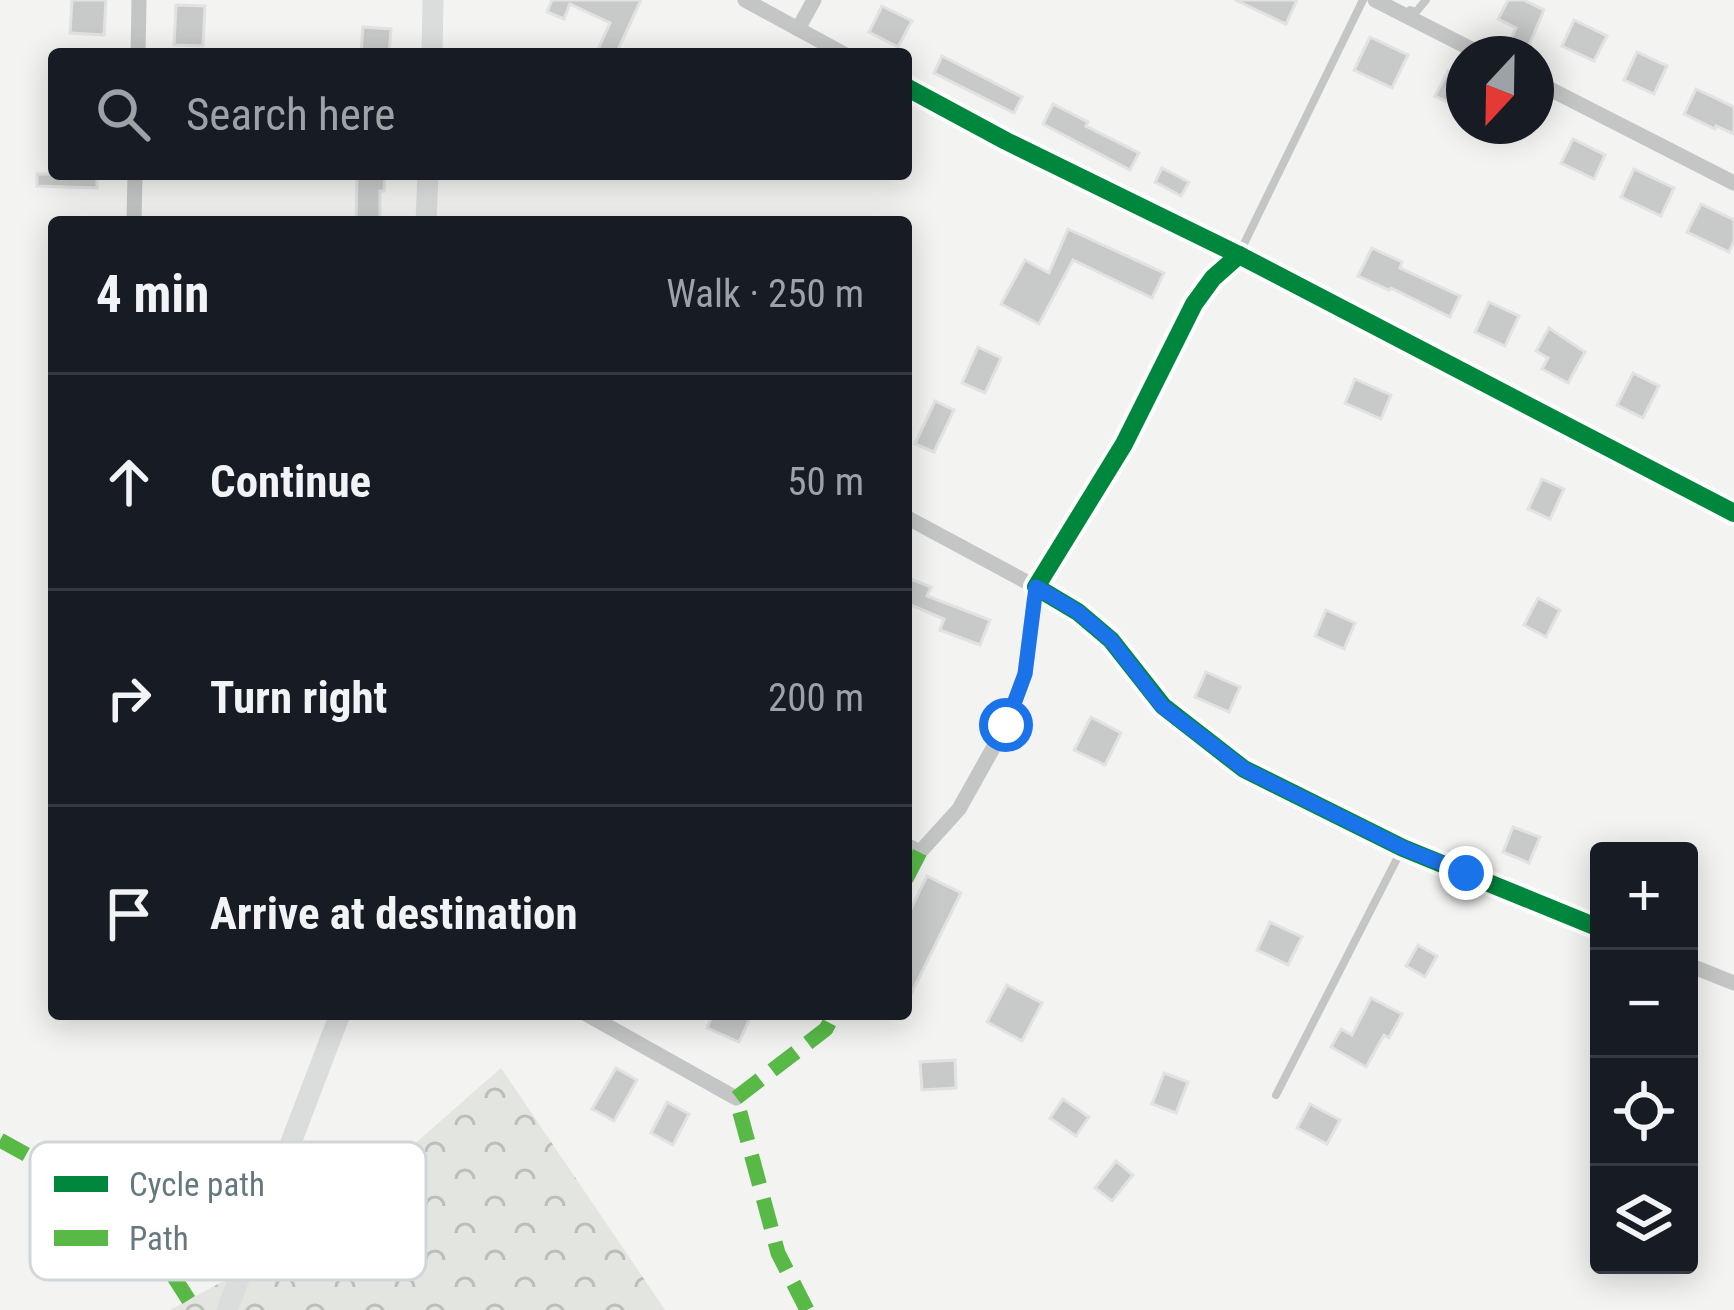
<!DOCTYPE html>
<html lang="en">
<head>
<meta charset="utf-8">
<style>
	body { margin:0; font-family:"Roboto Condensed",sans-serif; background:#242831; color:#f1f3f6 }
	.controls { position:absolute; right:36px; bottom:36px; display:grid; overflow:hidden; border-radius:12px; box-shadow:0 6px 30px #0003 }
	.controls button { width:108px; height:108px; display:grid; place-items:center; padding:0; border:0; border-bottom:3px solid #363941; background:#171b24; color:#f1f3f6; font:60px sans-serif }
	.compass { position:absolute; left:1446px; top:36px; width:108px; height:108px; border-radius:50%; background:#171b24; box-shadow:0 6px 30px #0003; rotate:202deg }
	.stop { position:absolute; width:36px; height:36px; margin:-27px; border:9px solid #1a73e8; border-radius:50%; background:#fff }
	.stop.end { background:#1a73e8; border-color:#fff; box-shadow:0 3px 12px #0008 }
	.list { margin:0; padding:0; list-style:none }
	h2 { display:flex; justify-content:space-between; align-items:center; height:156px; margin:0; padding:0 48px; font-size:51px }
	h2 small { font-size:39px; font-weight:400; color:#9ea1a6 }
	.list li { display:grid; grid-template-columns:78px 1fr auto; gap:36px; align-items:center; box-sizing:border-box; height:216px; padding:0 48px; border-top:3px solid #363941 }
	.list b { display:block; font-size:45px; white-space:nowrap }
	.list em { font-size:39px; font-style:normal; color:#9ea1a6 }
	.icon { flex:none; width:66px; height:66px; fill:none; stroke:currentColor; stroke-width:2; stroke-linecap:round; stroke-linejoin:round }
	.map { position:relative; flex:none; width:1734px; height:1310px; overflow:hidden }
	.search { position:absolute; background:#171b24; box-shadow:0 6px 30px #0003; left:48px; top:48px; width:864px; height:132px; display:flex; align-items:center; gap:30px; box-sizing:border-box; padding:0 42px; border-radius:12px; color:#9ea1a6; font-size:45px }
	.panel { position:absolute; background:#171b24; box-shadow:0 6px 30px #0003; left:48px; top:216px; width:864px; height:804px; border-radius:12px }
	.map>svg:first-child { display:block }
</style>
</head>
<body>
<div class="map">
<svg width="1734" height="1310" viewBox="0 0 1734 1310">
	<defs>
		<pattern id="forest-crowns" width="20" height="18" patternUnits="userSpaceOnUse" patternTransform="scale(3)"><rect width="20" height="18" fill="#e2e5e0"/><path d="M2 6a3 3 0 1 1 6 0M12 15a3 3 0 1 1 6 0" fill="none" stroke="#bbbebb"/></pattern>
	</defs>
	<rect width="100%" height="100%" fill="#f3f3f2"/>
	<!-- forest -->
	<path fill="url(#forest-crowns)" d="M501 1068 665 1310H170L314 1232Z"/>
	<!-- building -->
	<g fill="#c8caca" stroke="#e2e2e2" stroke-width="3">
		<path d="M72 0H106L104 35 70 33Z"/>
		<path d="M552 0H641L616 54H596L610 23 570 4 564 19 547 12Z"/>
		<path d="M1235 0H1297L1286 24Z"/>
		<path d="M1508 0H1524L1544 10 1527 50 1510 41 1516 28 1498 19Z"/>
		<path d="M176 5 205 6 203 46 174 45Z"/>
		<path d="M882 6 912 21 898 47 869 32Z"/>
		<path d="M1574 20 1607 36 1594 61 1562 46Z"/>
		<path d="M363 27 391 29 389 54H361Z"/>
		<path d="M1370 37 1408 55 1392 88 1354 70Z"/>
		<path d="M1637 52 1667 66 1654 94 1624 80Z"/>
		<path d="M942 56 1022 97 1014 113 934 73Z"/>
		<path d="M1448 71 1464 79V110L1435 96Z"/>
		<path d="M1696 89 1734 107V134L1716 126 1715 129 1684 114Z"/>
		<path d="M1053 104 1088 122 1086 126 1139 153 1130 170 1043 124Z"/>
		<path d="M1573 139 1605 155 1594 179 1561 163Z"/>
		<path d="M1162 168 1189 182 1181 196 1155 182Z"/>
		<path d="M1634 169 1674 188 1661 216 1621 197Z"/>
		<path d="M37 174H97V188L37 186Z"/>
		<path d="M357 174H385L384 191H380V222H356Z"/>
		<path d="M1701 204 1734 220V241L1729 252 1687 232Z"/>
		<path d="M1068 229 1164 273 1152 298 1073 260 1039 324 1001 304 1025 260 1049 273Z"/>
		<path d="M1372 248 1402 262 1400 268 1460 296 1450 317 1391 288 1389 290 1358 276Z"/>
		<path d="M1489 302 1519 316 1505 346 1475 332Z"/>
		<path d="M1549 328 1585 352 1568 383 1542 369 1548 358 1536 351Z"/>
		<path d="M978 347 1001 358 985 393 962 383Z"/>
		<path d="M1633 373 1659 386 1643 418 1617 405Z"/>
		<path d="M1355 379 1391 395 1381 419 1345 403Z"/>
		<path d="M935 401 954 410 934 452 915 444Z"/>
		<path d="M1542 479 1564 489 1550 519 1528 509Z"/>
		<path d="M906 577 931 587 927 596 990 620 980 645 940 630 944 619 906 603Z"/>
		<path d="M1538 598 1560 610 1546 637 1524 625Z"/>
		<path d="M1326 610 1355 623 1344 649 1315 636Z"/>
		<path d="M1206 672 1240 687 1229 712 1195 697Z"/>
		<path d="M1091 717 1121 733 1105 765 1074 750Z"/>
		<path d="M1513 827 1540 837 1529 863 1503 852Z"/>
		<path d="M927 876 961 893 906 1004V919Z"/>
		<path d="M1270 922 1302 937 1288 965 1257 950Z"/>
		<path d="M1418 945 1437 956 1425 977 1406 966Z"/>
		<path d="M1007 985 1042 1003 1022 1041 987 1022Z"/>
		<path d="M1371 998 1402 1014 1389 1038 1384 1035 1366 1067 1331 1047 1341 1029 1352 1035Z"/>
		<path d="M713 1014H740L750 1018 739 1042 707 1028Z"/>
		<path d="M955 1060 956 1088 922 1090 920 1062Z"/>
		<path d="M616 1068 637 1080 614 1121 592 1109Z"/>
		<path d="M1164 1073 1188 1082 1176 1113 1152 1104Z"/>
		<path d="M1063 1099 1089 1117 1076 1136 1050 1118Z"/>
		<path d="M667 1102 689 1114 673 1145 651 1133Z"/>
		<path d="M1310 1104 1340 1120 1327 1144 1297 1128Z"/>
		<path d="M1116 1161 1133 1175 1112 1201 1095 1188Z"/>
	</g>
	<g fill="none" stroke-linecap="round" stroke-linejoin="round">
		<!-- lane -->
		<g stroke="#c4c6c6" stroke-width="8">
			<path d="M1410 10 1416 12 1426 0"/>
			<path d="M1239 254 1363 0"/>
			<path d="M1276 1095 1402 849"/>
		</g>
		<!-- street -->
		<g stroke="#c4c6c6" stroke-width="15">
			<path d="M745 0 844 54"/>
			<path d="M1375 0 1481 54"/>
			<path d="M798 29 814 0"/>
			<path d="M138 54 139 0"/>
			<path d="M1536 82 1734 183"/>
			<path d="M906 87 1006 141 1239 255 1734 513"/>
			<path d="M134 222 135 174"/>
			<path d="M1239 255 1213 278 1194 304 1124 444 1036 587 1078 612 1111 640 1163 706 1244 769 1403 848 1599 928"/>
			<path d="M906 517 1036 587 1025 674 1006 725 959 809 920 852 906 845"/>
			<path d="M1689 965 1734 983"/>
			<path d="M586 1014 736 1098"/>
		</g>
		<!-- secondary -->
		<g stroke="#dbdcdc" stroke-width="21">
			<path d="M432 54 433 0"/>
			<path d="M426 222 428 174"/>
			<path d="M227 1310 340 1014"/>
		</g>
		<!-- quiet -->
		<g stroke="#58b947" stroke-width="15" stroke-dasharray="30 15" stroke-linecap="butt">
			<path d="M906 879 920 852"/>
			<path d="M0 1140 134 1214 195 1310"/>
			<path d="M807 1310 778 1253 736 1098 826 1029 834 1014"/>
		</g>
		<!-- cycleway casing -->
		<g stroke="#fff" stroke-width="26">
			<g id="cycleway">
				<path d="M906 87 1006 141 1239 255 1734 513"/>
				<path d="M1239 255 1213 278 1194 304 1124 444 1036 587 1078 612 1111 640 1163 706 1244 769 1403 848 1599 928"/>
			</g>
		</g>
		<!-- cycleway -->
		<use href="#cycleway" stroke="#00873e" stroke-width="18"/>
	</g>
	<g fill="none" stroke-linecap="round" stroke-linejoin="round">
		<!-- route -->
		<path stroke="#1a73e8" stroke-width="15" d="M1006 725 1025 674 1036 587 1078 612 1111 640 1162 706 1244 769 1403 848 1466 873"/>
	</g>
	<!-- legend -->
	<rect x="30" y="1142" width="396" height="138" rx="18" fill="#fff" stroke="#d1d6d9" stroke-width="3"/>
	<rect x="54" y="1176" width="54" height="16" fill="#00873e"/>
	<rect x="54" y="1230" width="54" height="16" fill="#58b947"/>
	<g font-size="33" fill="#66787f">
		<text x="129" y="1196">Cycle path</text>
		<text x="129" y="1250">Path</text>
	</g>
</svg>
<div class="controls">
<button>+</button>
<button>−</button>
<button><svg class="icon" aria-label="locate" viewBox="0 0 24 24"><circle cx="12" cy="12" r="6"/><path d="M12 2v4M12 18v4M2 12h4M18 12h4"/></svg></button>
<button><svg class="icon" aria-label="layers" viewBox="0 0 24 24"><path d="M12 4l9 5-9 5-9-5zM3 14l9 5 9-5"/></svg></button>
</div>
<svg class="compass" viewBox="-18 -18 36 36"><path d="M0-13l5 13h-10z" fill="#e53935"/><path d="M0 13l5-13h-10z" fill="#9ea1a6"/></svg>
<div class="stop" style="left:1006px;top:725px"></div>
<div class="stop end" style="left:1466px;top:873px"></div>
<div class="search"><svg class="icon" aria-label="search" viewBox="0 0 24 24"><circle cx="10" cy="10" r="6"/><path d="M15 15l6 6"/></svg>Search here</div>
<section class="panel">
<h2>4 min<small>Walk · 250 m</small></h2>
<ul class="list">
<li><svg class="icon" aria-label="ahead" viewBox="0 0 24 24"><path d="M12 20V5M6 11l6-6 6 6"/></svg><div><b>Continue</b></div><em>50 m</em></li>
<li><svg class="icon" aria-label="right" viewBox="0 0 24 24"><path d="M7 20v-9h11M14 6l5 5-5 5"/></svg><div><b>Turn right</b></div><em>200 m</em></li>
<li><svg class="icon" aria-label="arrive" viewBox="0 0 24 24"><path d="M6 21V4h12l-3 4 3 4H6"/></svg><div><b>Arrive at destination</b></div></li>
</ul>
</section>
</div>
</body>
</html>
